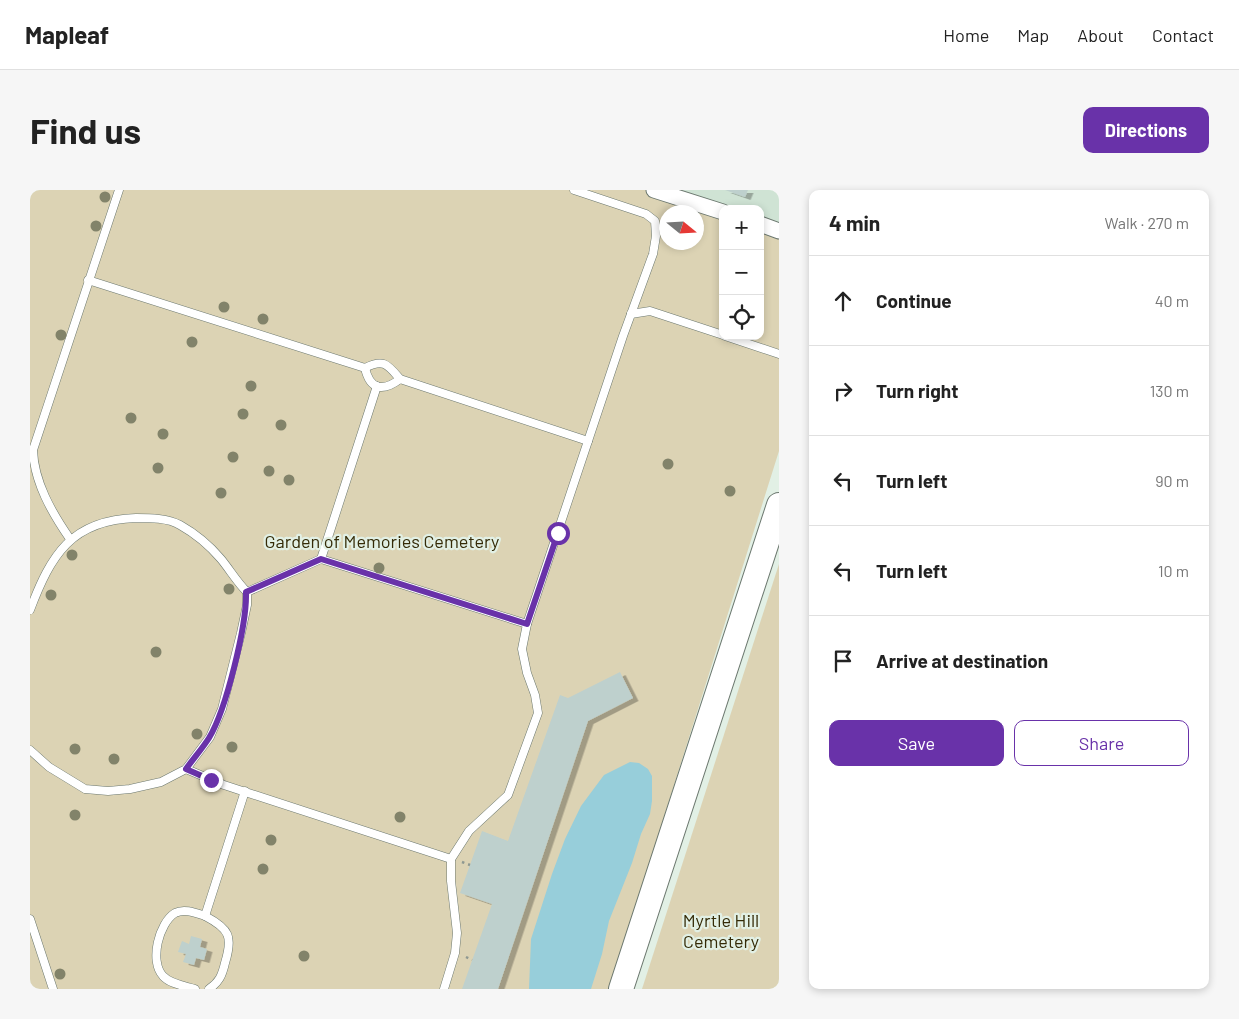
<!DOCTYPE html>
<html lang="en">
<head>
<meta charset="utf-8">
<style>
	body { margin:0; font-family:Barlow,sans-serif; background:#f6f6f6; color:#222 }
	.controls { position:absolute; right:15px; top:15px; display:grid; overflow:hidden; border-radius:10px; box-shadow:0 2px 8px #0003 }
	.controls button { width:45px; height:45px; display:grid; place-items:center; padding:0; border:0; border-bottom:1px solid #e0e0e0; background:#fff; color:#222; font:25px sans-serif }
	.compass { position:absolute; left:629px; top:15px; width:45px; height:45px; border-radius:50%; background:#fff; box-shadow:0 2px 8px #0003; rotate:108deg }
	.stop { position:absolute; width:15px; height:15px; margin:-11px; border:4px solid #6932a9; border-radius:50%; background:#fff }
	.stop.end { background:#6932a9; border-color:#fff; box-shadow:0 1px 5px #0008 }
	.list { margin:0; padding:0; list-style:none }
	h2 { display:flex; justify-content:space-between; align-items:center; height:65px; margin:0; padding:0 20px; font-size:21px }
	h2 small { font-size:16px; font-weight:400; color:#767676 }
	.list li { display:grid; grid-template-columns:32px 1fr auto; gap:15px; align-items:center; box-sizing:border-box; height:90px; padding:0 20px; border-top:1px solid #e0e0e0 }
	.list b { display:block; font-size:19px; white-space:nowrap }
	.list em { font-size:16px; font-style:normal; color:#767676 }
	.actions { display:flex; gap:10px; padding:15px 20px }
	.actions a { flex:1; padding:11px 0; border:1px solid #6932a9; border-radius:10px; text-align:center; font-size:18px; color:#6932a9 }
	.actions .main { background:#6932a9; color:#fff }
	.icon { flex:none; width:28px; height:28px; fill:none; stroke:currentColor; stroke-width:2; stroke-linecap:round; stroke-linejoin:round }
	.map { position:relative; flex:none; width:749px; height:799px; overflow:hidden; border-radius:10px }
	header { display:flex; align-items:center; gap:30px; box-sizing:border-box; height:70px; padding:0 25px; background:#fff; border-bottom:1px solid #e0e0e0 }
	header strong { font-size:24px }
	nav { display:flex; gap:28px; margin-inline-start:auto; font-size:18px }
	.intro { display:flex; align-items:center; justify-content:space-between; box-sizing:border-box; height:120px; padding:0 30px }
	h1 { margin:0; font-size:35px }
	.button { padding:12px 22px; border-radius:10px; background:#6932a9; color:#fff; font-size:18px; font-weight:700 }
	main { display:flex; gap:30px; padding:0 30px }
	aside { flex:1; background:#fff; border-radius:10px; box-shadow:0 2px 8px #0003 }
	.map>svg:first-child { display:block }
</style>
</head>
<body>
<header>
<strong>Mapleaf</strong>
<nav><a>Home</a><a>Map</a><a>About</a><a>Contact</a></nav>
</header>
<div class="intro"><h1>Find us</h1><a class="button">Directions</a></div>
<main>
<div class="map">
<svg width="749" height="799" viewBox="0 0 749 799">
	<defs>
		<filter id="shadow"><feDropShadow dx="5.5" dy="3" stdDeviation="0" flood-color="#0004"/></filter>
	</defs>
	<rect width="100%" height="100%" fill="#e2f0e5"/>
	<!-- built -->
	<path fill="#cfe3d4" d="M624 0H749V41L730 34V19H693Z"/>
	<!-- green -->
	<g fill="#dcd3b4" fill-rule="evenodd">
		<path d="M0 0H624L693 22V146H730V34L749 41V261L580 799H0ZM636 22H666V52H636Z"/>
		<path d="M749 374V799H612Z"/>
	</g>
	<!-- water -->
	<path fill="#97ceda" d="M600 572 609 573 618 579 622 586V611L620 624 611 644 602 673 579 731 572 764 561 799H499L501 749 522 684 535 649 551 616 574 585Z"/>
	<!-- building -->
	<g fill="#bed0cd" filter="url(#shadow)">
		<path d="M695 0H718L715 7Z"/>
		<path d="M590 482 603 508 558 531 468 799H432L462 714 430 703 452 641 478 651 530 505 538 508Z"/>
		<path d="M161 746 172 749 170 757 177 759 174 770 166 768 164 775 153 772 156 764 148 762 152 751 159 754Z"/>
	</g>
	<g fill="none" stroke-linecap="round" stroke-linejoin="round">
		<!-- service casing -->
		<g stroke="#6c786f" stroke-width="9">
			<g id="service">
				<path d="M58 90 335 178C354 168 358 175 370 189L558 251"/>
				<path d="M601 124 620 121 693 145"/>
				<path d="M695 146 749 164"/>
				<path d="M335 178C340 200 353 202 370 189"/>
				<path d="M40 349C22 323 4 292 3 260L89 0"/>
				<path d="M291 369 497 434"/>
				<path d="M217 402 291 369 347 196"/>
				<path d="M0 420C21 365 41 330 106 328 120 328 138 328 150 335 166 344 180 356 191 369 200 380 207 392 217 402V415L211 443 192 519 180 547 156 579 131 592 100 599 78 601 55 599 19 577 0 560"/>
				<path d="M156 579 194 595 421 669"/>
				<path d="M175 726C200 739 203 747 195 773 192 786 189 792 179 799"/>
				<path d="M0 729 23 799"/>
				<path d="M165 799C155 796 140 794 133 786 119 771 129 733 145 723 154 718 166 723 175 726L215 601"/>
				<path d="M414 799 425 763 427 743 421 691V669L439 641 478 605 508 523 505 505 497 483 492 459 497 434 593 146 623 64 626 46 625 31 616 24 544 0"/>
			</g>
		</g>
		<!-- minor casing -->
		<g stroke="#6c786f" stroke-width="17">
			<g id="minor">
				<path d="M624 0 693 22"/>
				<path d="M730 34 749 41"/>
			</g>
		</g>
		<!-- primary casing -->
		<g stroke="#6c786f" stroke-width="26">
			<path id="primary" d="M591 799 749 315"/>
		</g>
		<!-- path -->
		<g stroke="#8e9891" stroke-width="2.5" stroke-dasharray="2.5 4" stroke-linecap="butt">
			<path d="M432 672 440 675"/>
			<path d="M436 767 442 770"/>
		</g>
		<!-- service -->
		<use href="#service" stroke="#fff" stroke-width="8"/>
		<!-- minor -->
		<use href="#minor" stroke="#fff" stroke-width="15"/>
		<!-- primary -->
		<use href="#primary" stroke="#fff" stroke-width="24"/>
	</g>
	<!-- trees -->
	<g fill="#82836a">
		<circle cx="75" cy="7" r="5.5"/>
		<circle cx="66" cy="36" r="5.5"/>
		<circle cx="194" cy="117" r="5.5"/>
		<circle cx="233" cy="129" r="5.5"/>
		<circle cx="31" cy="145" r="5.5"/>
		<circle cx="162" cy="152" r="5.5"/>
		<circle cx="221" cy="196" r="5.5"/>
		<circle cx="213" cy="224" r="5.5"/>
		<circle cx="101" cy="228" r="5.5"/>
		<circle cx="251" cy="235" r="5.5"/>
		<circle cx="133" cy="244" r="5.5"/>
		<circle cx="203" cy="267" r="5.5"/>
		<circle cx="638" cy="274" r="5.5"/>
		<circle cx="128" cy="278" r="5.5"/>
		<circle cx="239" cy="281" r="5.5"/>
		<circle cx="259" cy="290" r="5.5"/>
		<circle cx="700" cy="301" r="5.5"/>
		<circle cx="191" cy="303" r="5.5"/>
		<circle cx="42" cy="365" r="5.5"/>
		<circle cx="349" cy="378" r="5.5"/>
		<circle cx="199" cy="399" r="5.5"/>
		<circle cx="21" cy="405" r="5.5"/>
		<circle cx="126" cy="462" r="5.5"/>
		<circle cx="167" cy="544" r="5.5"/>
		<circle cx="202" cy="557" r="5.5"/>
		<circle cx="45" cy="559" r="5.5"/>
		<circle cx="84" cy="569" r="5.5"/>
		<circle cx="45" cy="625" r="5.5"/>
		<circle cx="370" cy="627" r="5.5"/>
		<circle cx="241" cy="650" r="5.5"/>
		<circle cx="233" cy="679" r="5.5"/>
		<circle cx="274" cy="766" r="5.5"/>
		<circle cx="30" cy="784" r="5.5"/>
	</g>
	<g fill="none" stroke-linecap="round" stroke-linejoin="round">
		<!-- route -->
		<path stroke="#6932a9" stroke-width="6" d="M181 590 156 579C163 569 172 559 179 548 196 520 217 435 216 402L291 369 497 434 528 343"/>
	</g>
	<g text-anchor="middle" stroke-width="4.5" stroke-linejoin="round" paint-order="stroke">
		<!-- park labels -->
		<g font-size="18" fill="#342a06" stroke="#e2f0e5">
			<text x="352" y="358">Garden of Memories Cemetery</text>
			<text x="691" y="737">Myrtle Hill<tspan x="691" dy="21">Cemetery</tspan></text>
		</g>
	</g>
</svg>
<div class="controls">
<button>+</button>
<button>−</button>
<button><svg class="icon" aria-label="locate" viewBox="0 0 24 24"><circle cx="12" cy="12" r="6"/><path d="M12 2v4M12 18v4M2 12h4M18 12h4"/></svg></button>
</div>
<svg class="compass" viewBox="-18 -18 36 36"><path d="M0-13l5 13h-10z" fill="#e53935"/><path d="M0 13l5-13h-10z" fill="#767676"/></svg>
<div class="stop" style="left:528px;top:343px"></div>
<div class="stop end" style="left:181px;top:590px"></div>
</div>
<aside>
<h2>4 min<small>Walk · 270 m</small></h2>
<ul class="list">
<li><svg class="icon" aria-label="ahead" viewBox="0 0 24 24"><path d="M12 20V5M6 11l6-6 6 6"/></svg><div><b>Continue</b></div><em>40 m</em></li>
<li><svg class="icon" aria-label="right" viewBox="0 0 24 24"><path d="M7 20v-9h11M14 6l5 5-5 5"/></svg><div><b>Turn right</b></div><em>130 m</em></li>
<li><svg class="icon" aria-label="left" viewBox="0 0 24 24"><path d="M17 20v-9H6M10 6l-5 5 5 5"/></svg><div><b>Turn left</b></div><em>90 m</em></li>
<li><svg class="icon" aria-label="left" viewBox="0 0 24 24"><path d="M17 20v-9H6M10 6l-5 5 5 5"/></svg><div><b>Turn left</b></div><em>10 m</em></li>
<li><svg class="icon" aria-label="arrive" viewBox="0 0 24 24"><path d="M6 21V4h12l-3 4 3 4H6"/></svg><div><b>Arrive at destination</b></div></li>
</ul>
<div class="actions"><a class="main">Save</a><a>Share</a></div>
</aside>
</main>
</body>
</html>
